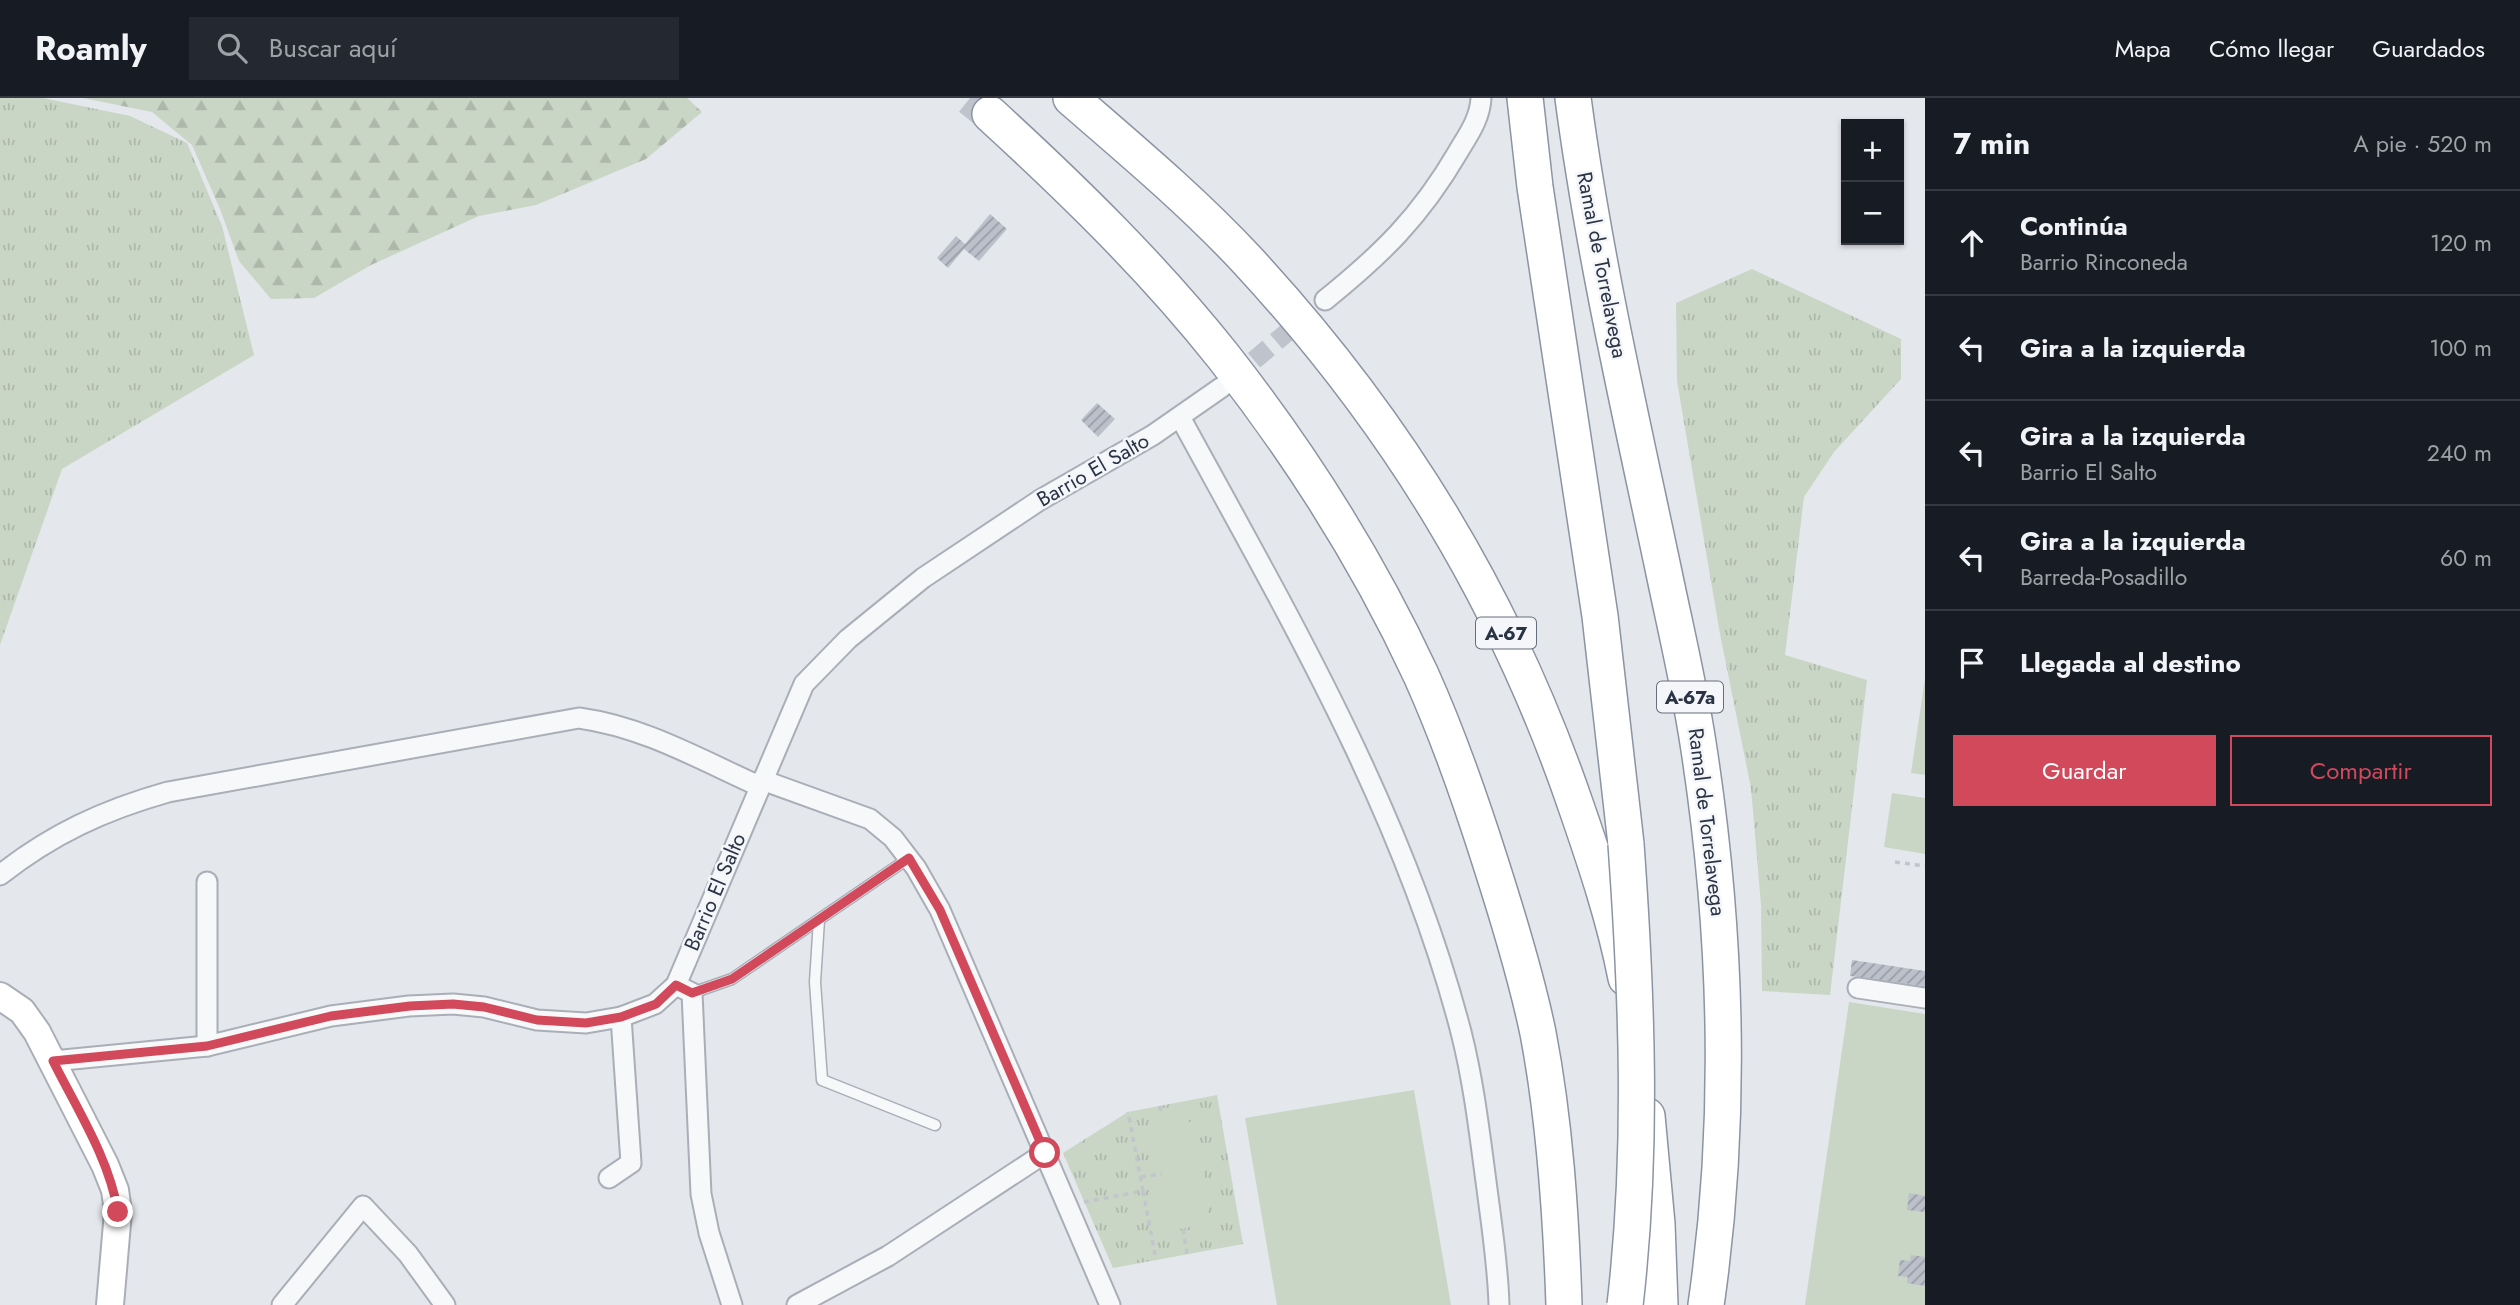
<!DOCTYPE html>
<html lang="es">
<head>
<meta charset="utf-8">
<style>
	body { margin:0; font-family:Jost,sans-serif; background:#242831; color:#f1f3f6 }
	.controls { position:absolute; right:21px; top:21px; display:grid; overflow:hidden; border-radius:0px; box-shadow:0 2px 5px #0004 }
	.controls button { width:63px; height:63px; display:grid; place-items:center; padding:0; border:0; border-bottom:2px solid #363941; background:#171b24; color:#f1f3f6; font:35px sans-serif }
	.stop { position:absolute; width:21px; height:21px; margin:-16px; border:5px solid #d1495b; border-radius:50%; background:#fff }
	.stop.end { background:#d1495b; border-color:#fff; box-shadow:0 2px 7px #0008 }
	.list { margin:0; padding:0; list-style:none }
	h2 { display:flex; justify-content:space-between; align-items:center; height:91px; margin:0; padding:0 28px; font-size:30px }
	h2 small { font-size:23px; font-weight:400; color:#9ea1a6 }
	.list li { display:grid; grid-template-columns:46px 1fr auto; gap:21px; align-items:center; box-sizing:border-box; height:105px; padding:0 28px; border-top:2px solid #363941 }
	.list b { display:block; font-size:26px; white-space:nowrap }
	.list p { margin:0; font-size:23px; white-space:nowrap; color:#9ea1a6 }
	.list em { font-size:23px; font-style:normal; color:#9ea1a6 }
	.actions { display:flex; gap:14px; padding:21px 28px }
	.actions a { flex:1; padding:16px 0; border:2px solid #d1495b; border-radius:0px; text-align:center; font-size:24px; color:#d1495b }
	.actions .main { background:#d1495b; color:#fff }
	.icon { flex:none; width:38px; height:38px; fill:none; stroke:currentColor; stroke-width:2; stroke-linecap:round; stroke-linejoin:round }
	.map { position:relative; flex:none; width:1925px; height:1207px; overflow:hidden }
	header { display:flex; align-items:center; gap:42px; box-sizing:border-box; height:98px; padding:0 35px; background:#171b24; border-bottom:2px solid #363941 }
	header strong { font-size:33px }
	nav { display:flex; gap:38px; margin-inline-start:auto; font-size:24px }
	.search { width:490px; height:63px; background:#242831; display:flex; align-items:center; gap:18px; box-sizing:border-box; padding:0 24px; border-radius:0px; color:#9ea1a6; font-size:26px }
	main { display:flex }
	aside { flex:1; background:#171b24 }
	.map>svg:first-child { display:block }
</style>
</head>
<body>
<header>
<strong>Roamly</strong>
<div class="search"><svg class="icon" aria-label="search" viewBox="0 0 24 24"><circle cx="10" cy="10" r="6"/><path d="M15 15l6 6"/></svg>Buscar aquí</div>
<nav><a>Mapa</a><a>Cómo llegar</a><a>Guardados</a></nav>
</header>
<main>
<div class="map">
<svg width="1925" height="1207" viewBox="0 0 1925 1207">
	<defs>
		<pattern id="grass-tufts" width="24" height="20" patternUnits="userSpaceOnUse" patternTransform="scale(1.75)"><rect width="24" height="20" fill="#c9d6c5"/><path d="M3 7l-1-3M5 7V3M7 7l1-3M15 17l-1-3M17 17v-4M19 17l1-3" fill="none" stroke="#adb8ab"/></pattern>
		<pattern id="forest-firs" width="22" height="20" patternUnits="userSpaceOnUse" patternTransform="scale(1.75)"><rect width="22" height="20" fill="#c9d6c5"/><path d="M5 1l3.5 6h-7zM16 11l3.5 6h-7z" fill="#adb8ab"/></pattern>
		<pattern id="building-hatch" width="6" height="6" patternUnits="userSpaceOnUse" patternTransform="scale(1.75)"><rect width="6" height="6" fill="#bbc0ca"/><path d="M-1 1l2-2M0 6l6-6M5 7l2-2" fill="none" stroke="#989da6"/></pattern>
	</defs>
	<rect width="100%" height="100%" fill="#e4e7ec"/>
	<!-- grass -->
	<g fill="url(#grass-tufts)">
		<path d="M0 0H43L130 18 187 45 222 128 254 257 62 371 0 547Z"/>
		<path d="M1752 171 1901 241V281L1834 354 1804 399 1785 557 1867 582 1830 897 1762 893 1761 807 1751 690 1720 536 1677 283 1676 205Z"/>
		<path d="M1217 997 1243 1146 1113 1170 1063 1055 1128 1014Z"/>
	</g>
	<!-- forest -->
	<path fill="url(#forest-firs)" d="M83 0H687L702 14 646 61 536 107 479 118 371 167 314 200 271 201 239 163 220 111 192 47 152 14Z"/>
	<!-- garden -->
	<g fill="#c9d6c5">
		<path d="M1925 580V677L1911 675Z"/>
		<path d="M1892 695 1925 700V756L1884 749Z"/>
		<path d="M1849 904 1925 916V1207H1805Z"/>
		<path d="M1414 992 1451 1207H1277L1245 1020Z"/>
		<path d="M1182 1016 1197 1032 1210 1108 1200 1126 1183 1131 1168 1128 1157 1117 1146 1039 1150 1026 1162 1018Z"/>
	</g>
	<!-- building -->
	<g fill="url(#building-hatch)">
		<path d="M990 116 1007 131 979 163 964 151 948 170 937 160 956 138 965 146Z"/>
		<path d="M1097 305 1115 321 1098 339 1081 322Z"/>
		<path d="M1852 862 1925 873V888L1850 878Z"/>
		<path d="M1909 1095 1925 1098V1114L1907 1112Z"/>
		<path d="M1911 1157 1925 1159V1188L1907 1185 1908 1179 1898 1178 1900 1162 1910 1163Z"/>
	</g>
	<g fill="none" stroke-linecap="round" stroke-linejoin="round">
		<!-- street-tunnel -->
		<path stroke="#bfc3cb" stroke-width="19" stroke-dasharray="19 10" stroke-linecap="butt" d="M1232 281 1325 202"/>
		<!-- highway-tunnel -->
		<path stroke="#bfc3cb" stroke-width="35" stroke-dasharray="35 18" stroke-linecap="butt" d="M970 0 990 16"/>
		<!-- lane casing -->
		<g stroke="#a9aeb7" stroke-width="13">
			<g id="lane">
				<path d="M819 822 815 884 822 982 935 1027"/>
				<path d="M692 895 732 881 909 760"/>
			</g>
		</g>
		<!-- street casing -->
		<g stroke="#a9aeb7" stroke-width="23">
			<g id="street">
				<path d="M1325 202C1382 156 1420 119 1458 54 1468 37 1480 21 1481 0"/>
				<path d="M1180 319C1288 517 1404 714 1461 934 1474 985 1480 1039 1487 1091 1492 1130 1498 1168 1499 1207"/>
				<path d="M762 682 870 721 893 740 916 770 940 812 1110 1207"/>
				<path d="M0 777C52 736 104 712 168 694L579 620C644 629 699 661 759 688"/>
				<path d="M676 887 692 895 701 1096 709 1135 732 1207"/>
				<path d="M1858 890 1925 900"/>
				<path d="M207 948V784"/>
				<path d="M53 963 207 948 331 918 409 908 453 906 484 909 537 922 586 925 621 919 655 906 676 887 804 586 848 541 923 480 1040 402 1153 337 1222 289"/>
				<path d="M609 1080 631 1065 621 919"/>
				<path d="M282 1207 363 1108 408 1156 445 1207"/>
				<path d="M797 1207 888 1158 1045 1055"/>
			</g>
		</g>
		<!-- secondary casing -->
		<g stroke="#a9aeb7" stroke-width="30">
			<path id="secondary" d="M0 898 22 913 37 934 105 1067 115 1092 118 1114 110 1207"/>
		</g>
		<!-- highway casing -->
		<g stroke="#8b94a3" stroke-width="38">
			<g id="highway">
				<path d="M1071 0C1131 52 1193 104 1247 162 1397 324 1506 502 1577 711 1596 766 1615 823 1626 880"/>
				<path d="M1525 0 1535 89 1600 518 1626 746"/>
				<path d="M1573 0C1594 158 1630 314 1663 470 1675 528 1689 586 1698 645 1727 831 1733 1020 1706 1207"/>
				<path d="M990 16C1073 92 1153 170 1223 258 1300 356 1368 463 1421 577 1448 637 1470 700 1490 763 1508 819 1526 877 1538 935 1555 1024 1561 1116 1564 1207"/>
				<path d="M1647 1018 1657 1126 1660 1207"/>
			</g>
		</g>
		<!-- path -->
		<g stroke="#c2c5cb" stroke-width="3.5" stroke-dasharray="5 5" stroke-linecap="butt">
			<path d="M1895 764 1925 768"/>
			<path d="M1160 1008 1162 1018"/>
			<path d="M1141 1079 1162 1076"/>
			<path d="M1143 1093 1156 1162"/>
			<path d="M1084 1104 1143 1093 1128 1014"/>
			<path d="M1183 1131 1187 1156"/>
		</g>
		<!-- lane -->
		<use href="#lane" stroke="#f7f8fa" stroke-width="10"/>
		<!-- street -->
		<use href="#street" stroke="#f7f8fa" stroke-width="19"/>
		<!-- secondary -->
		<use href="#secondary" stroke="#fff" stroke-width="26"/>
		<!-- highway -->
		<use href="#highway" stroke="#fff" stroke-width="35"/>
		<!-- highway-bridge casing -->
		<g stroke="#8b94a3" stroke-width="38" stroke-linecap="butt">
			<path id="highway-bridge" d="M1625 1207C1643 1053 1637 900 1626 746"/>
		</g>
		<!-- highway-bridge -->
		<use href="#highway-bridge" stroke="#fff" stroke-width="35"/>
	</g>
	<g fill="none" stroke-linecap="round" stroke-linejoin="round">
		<!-- route -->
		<path stroke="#d1495b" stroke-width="9" d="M118 1114C109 1060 77 1011 53 963L207 948 331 918 410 908 453 906 484 909 537 922 586 925 621 919 656 906 676 887 692 895 732 881 909 760 940 812 1045 1055"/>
	</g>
	<g text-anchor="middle" stroke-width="5" stroke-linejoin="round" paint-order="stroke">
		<!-- shield labels -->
		<g fill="#f4f6f9" stroke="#676e7b" stroke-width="2">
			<rect x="1476" y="519.5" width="60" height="31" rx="5"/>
			<rect x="1657" y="583.5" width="66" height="31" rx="5"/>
		</g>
		<g font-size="19" font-weight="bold" fill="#2b3445">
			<text x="1506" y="542">A-67</text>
			<text x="1690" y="606">A-67a</text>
		</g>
		<!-- street labels -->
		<g font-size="21" fill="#2b3445" stroke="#f4f6f9">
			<text transform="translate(1602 167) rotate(79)" y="7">Ramal de Torrelavega</text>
			<text transform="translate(1093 372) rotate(-30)" y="7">Barrio El Salto</text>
			<text transform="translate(1707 724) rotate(83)" y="7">Ramal de Torrelavega</text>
			<text transform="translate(715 794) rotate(-67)" y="7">Barrio El Salto</text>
		</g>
	</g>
</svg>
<div class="controls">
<button>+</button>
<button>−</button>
</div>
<div class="stop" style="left:1045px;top:1055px"></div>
<div class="stop end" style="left:118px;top:1114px"></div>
</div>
<aside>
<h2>7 min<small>A pie · 520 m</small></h2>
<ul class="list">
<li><svg class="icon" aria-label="ahead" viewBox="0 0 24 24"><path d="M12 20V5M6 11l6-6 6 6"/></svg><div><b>Continúa</b><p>Barrio Rinconeda</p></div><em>120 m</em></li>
<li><svg class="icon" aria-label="left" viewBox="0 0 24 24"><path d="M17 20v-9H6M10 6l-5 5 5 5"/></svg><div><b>Gira a la izquierda</b></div><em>100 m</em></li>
<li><svg class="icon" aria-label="left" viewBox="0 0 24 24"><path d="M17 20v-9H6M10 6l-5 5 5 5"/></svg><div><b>Gira a la izquierda</b><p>Barrio El Salto</p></div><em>240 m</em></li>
<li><svg class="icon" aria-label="left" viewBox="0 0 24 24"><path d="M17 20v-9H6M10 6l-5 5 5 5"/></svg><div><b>Gira a la izquierda</b><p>Barreda-Posadillo</p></div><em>60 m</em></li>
<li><svg class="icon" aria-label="arrive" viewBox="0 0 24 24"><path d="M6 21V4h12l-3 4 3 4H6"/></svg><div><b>Llegada al destino</b></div></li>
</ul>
<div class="actions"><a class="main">Guardar</a><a>Compartir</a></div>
</aside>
</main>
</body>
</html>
